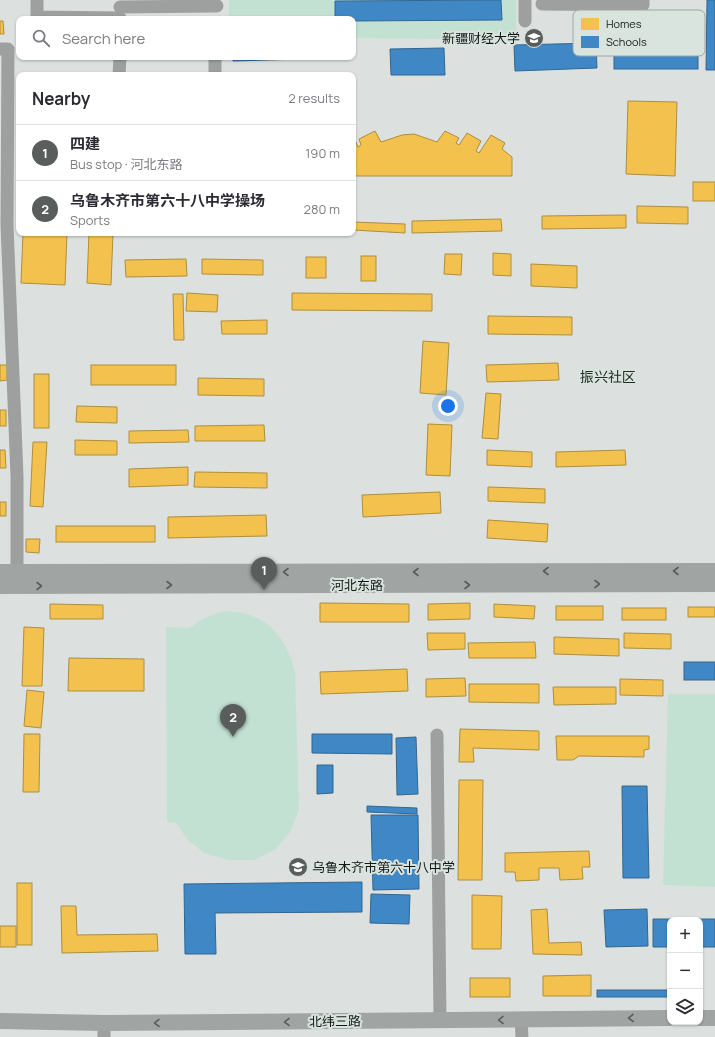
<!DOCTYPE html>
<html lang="en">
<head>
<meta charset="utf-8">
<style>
	body { margin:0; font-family:Manrope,"Noto Sans SC",sans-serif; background:#f2f2f3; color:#2b2b33 }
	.controls { position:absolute; right:12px; bottom:12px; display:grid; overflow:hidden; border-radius:8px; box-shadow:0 1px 3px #0004 }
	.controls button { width:36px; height:36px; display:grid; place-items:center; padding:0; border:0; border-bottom:1px solid #e1e1e2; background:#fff; color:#2b2b33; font:20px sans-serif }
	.you { position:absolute; left:448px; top:406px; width:14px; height:14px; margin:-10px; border:3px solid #fff; border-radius:50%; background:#1a73e8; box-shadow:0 0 0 6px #1a73e833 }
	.badge { display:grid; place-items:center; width:26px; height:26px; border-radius:50%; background:#595d5b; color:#fff; font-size:13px; font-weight:700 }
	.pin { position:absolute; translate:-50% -33px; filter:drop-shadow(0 1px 2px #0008) }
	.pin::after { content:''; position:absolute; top:21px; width:14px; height:12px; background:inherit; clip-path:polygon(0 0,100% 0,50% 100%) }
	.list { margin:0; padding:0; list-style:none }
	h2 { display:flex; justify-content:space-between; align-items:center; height:52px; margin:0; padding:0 16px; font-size:17px }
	h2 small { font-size:13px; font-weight:400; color:#7c7c81 }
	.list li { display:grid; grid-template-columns:26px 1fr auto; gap:12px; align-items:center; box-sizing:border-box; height:56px; padding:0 16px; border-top:1px solid #e1e1e2 }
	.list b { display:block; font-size:15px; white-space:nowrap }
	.list p { margin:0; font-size:13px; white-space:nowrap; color:#7c7c81 }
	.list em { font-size:13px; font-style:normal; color:#7c7c81 }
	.icon { flex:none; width:22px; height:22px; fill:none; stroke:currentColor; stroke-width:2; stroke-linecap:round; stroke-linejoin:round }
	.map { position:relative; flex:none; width:715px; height:1037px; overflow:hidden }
	.search { position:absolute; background:#fff; box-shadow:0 1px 3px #0004; left:16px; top:16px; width:340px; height:44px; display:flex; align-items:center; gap:10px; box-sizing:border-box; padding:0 14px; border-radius:8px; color:#7c7c81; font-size:15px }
	.panel { position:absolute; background:#fff; box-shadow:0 1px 3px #0004; left:16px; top:72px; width:340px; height:164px; border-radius:8px }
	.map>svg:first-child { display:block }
</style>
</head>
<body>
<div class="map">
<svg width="715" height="1037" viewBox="0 0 715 1037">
	<rect width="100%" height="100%" fill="#dce1df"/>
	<!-- green -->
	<g fill="#c2e1d3">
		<path d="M229 0H516V40L353 38V19H229Z"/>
		<path d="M224 611C231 612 239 612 246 614 274 621 289 646 295 673L299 810 290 832 276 849 254 860H228L204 853 188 840 176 823 167 822 166 627 189 628 204 618Z"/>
		<path d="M668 694H715V887L663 885Z"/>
	</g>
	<!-- homes -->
	<g fill="#f2c14e" stroke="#af8e3d">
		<path d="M0 21H3L4 34H0Z"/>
		<path d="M628 101 677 102 675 176 626 174Z"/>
		<path d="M375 131 381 142 402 135 414 134 437 142 445 131 459 138 456 143 459 145 467 133 481 141 476 151 479 153 491 135 505 143 502 149 512 157V176H353V135L358 147 361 145 359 139Z"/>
		<rect x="693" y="182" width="22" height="19"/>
		<path d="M637 206 688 207V224L637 223Z"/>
		<path d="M626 215V228L542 229V216Z"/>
		<path d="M501 219 502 231 412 233V221Z"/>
		<path d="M353 222 405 224V233L353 230Z"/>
		<path d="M23 233H67L65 285 21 283Z"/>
		<path d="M89 233H113L111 285 87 283Z"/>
		<path d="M493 253 511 254V276L493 275Z"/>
		<path d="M445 254H462L461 275 444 274Z"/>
		<rect x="361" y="256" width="15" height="25"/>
		<rect x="306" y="257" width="20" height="21"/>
		<path d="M186 259 187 276 126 277 125 260Z"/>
		<path d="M202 259 263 260V275L202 274Z"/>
		<path d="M531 264 577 266V288L531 286Z"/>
		<path d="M187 293 218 295 217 312 186 311Z"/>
		<path d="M292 293 432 294V311L292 310Z"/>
		<path d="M173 294H183L184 340H174Z"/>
		<path d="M488 316 572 317V335L488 334Z"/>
		<path d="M267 320V334H222L221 321Z"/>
		<path d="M423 341 449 343 446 395 420 393Z"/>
		<path d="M558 363 559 380 487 382 486 365Z"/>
		<path d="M0 365H7V380L0 381Z"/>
		<rect x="91" y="365" width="85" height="20"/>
		<rect x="34" y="374" width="15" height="54"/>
		<path d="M198 378 264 379V396L198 395Z"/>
		<path d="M486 393 501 394 498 439 482 438Z"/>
		<path d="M77 406 117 407V423L76 422Z"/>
		<rect x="0" y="410" width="6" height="16"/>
		<path d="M428 424 452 425 450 476 426 475Z"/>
		<path d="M264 425 265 441H195V426Z"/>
		<path d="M188 430 189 442 129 443V431Z"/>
		<path d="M75 440 117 441V455H75Z"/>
		<path d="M33 442H47L43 507 30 506Z"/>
		<path d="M0 450H5L6 468H0Z"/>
		<path d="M487 450 532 452V467L487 465Z"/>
		<path d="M625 450 626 465 556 467V452Z"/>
		<path d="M188 467V485L129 487V469Z"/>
		<path d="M195 472 267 473V488L194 487Z"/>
		<path d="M488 487 545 489V503L488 501Z"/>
		<path d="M440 492 441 513 363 517 362 495Z"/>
		<rect x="0" y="502" width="6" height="14"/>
		<path d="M266 515 267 536 168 538V517Z"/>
		<path d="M488 520 548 524 547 542 487 538Z"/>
		<rect x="56" y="526" width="99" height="16"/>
		<path d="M26 539H40L39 553 26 552Z"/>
		<path d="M320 603 409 604V622H320Z"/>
		<path d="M470 603V619L428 620V604Z"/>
		<path d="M50 604 103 605V619H50Z"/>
		<path d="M494 604 535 606 534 619 494 617Z"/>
		<rect x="556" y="606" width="47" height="14"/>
		<rect x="688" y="607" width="27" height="10"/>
		<rect x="622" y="608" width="44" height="12"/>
		<path d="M24 627 44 628 42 686H22Z"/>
		<path d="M427 633H465V649L428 650Z"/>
		<path d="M624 633 671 634V649L624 648Z"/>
		<path d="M554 637 619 639V656L554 654Z"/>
		<path d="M535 642 536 658H469L468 643Z"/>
		<path d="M69 658 144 659V691H68Z"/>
		<path d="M407 669 408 691 321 694 320 672Z"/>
		<path d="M465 678 466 696 426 697V679Z"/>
		<path d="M620 679 663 680V696L620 695Z"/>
		<path d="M469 684H539V703L469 702Z"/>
		<path d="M553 687H616V704L554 705Z"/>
		<path d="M27 690 44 692 41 728 24 726Z"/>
		<path d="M460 729 539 731V750L473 748 474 762H459Z"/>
		<path d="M24 734H40L39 792H23Z"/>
		<path d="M556 736H649V749L644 750V757L579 756 573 760H557Z"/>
		<path d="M459 780H483L482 880H458Z"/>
		<path d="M589 851 590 867H582L583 879 560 880 559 868H539V880L516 881 515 872H505V853Z"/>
		<rect x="17" y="883" width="15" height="62"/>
		<path d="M472 895 502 896 501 949H472Z"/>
		<path d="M61 906H76L77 935 157 934 158 951 62 953Z"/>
		<path d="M547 909 549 943 581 942 582 955 533 954 531 910Z"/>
		<rect x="0" y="926" width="16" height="21"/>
		<path d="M591 975V996H543V976Z"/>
		<rect x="470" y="978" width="40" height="19"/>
	</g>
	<!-- schools -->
	<g fill="#3f88c5" stroke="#326690">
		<path d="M501 0 502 20 353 21V19H335V1Z"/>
		<path d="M707 0H715V70H706Z"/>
		<path d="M596 43 597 68 515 71 514 45Z"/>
		<rect x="614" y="45" width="84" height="24"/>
		<path d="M444 48 445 75H391L390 49Z"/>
		<path d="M233 57H300V59L233 61Z"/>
		<rect x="684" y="662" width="31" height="18"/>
		<path d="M312 734H392V754L312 753Z"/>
		<path d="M416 737 418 794 397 795 396 738Z"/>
		<path d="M317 765H333V793L317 794Z"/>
		<path d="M622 786H647L649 878H623Z"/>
		<path d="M367 806 417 808V814L367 812Z"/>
		<path d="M371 815H418L419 889 373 890Z"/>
		<path d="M362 882V912L215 913 216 954H185L184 884Z"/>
		<path d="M371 894 410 895 409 924 370 923Z"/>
		<path d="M647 909 648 946 606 947 604 910Z"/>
		<path d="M653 919H715V947H700V920H670V947H653Z"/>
		<rect x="597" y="990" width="73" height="7"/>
	</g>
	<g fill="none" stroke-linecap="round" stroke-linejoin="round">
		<!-- minor -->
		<g stroke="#9ea09f" stroke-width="13">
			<path d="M37 0V17L120 18"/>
			<path d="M542 4 643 5V0"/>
			<path d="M120 7 217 6"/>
			<path d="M525 21V0"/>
			<path d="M0 49H8L7 225 17 476V572"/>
			<path d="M119 75 120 57"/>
			<path d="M215 75V57"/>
			<path d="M437 735 440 1020"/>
			<path d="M521 1019 522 1037"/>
			<path d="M104 1037V1023"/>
		</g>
		<!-- major -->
		<g stroke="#a0a4a3" stroke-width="16">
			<path d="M0 572 715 571"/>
			<path d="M0 586 715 584"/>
			<path d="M700 1018H715"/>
			<path d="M0 1021 104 1023 670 1018"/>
		</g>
	</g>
	<!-- one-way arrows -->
	<defs><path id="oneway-chevron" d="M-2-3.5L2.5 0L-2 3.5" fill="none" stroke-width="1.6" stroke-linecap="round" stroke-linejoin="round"/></defs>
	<g stroke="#595d5c">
		<use href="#oneway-chevron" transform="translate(546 571) rotate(180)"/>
		<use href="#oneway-chevron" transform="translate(676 571) rotate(180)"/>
		<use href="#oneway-chevron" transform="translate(286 572) rotate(180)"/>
		<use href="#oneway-chevron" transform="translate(416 572) rotate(180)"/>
		<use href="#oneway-chevron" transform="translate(597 584)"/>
		<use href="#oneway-chevron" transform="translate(169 585)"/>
		<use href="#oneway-chevron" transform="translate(467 585)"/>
		<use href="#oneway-chevron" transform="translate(39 586)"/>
		<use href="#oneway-chevron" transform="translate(631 1018) rotate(179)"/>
		<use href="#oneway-chevron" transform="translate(501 1020) rotate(179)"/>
		<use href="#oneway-chevron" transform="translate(287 1022) rotate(179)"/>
		<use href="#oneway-chevron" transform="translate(157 1023) rotate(179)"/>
	</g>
	<!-- icons -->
	<defs>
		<g id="university-disc" transform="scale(1)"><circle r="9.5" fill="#595d5b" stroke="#d9e4df"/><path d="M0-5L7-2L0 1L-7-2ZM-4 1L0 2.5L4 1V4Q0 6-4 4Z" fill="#fff"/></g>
		<g id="school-disc" transform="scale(1)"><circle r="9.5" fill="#595d5b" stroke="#d9e4df"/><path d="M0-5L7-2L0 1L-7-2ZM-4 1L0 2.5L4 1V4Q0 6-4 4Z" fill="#fff"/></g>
	</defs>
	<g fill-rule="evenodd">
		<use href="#university-disc" x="534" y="38"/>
		<use href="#school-disc" x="298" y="867"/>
	</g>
	<g text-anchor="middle" stroke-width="4" stroke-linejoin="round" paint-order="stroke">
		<!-- poi labels -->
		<g font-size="13" fill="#121614" stroke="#d9e4df" text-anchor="end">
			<text x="520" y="43">新疆财经大学</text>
			<text x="312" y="872" text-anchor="start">乌鲁木齐市第六十八中学</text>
		</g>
		<!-- street labels -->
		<g font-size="13" fill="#121614" stroke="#d9e4df">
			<text x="357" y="590">河北东路</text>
			<text transform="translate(335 1021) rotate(-1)" y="5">北纬三路</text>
		</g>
		<!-- neighbourhood labels -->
		<g font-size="14" fill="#232c28" stroke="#d9e4df">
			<text x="608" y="382">振兴社区</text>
		</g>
	</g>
	<!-- legend -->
	<rect x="573" y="10" width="132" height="46" rx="6" fill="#d9e4df" stroke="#9da6a2" stroke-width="1"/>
	<rect x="581" y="18" width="18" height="12" fill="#f2c14e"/>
	<rect x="581" y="36" width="18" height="12" fill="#3f88c5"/>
	<g font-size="11" fill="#121614">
		<text x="606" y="28">Homes</text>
		<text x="606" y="46">Schools</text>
	</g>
</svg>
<div class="controls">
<button>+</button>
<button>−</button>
<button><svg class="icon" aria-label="layers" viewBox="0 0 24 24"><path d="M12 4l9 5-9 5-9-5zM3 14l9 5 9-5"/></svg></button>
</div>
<div class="you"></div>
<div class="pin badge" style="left:264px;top:590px">1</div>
<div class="pin badge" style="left:233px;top:737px">2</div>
<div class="search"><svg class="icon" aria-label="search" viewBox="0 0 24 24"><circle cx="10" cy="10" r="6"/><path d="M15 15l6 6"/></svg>Search here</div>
<section class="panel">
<h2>Nearby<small>2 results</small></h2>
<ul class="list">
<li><span class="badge">1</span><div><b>四建</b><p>Bus stop · 河北东路</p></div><em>190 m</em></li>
<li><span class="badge">2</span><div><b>乌鲁木齐市第六十八中学操场</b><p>Sports</p></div><em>280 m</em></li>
</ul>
</section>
</div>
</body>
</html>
